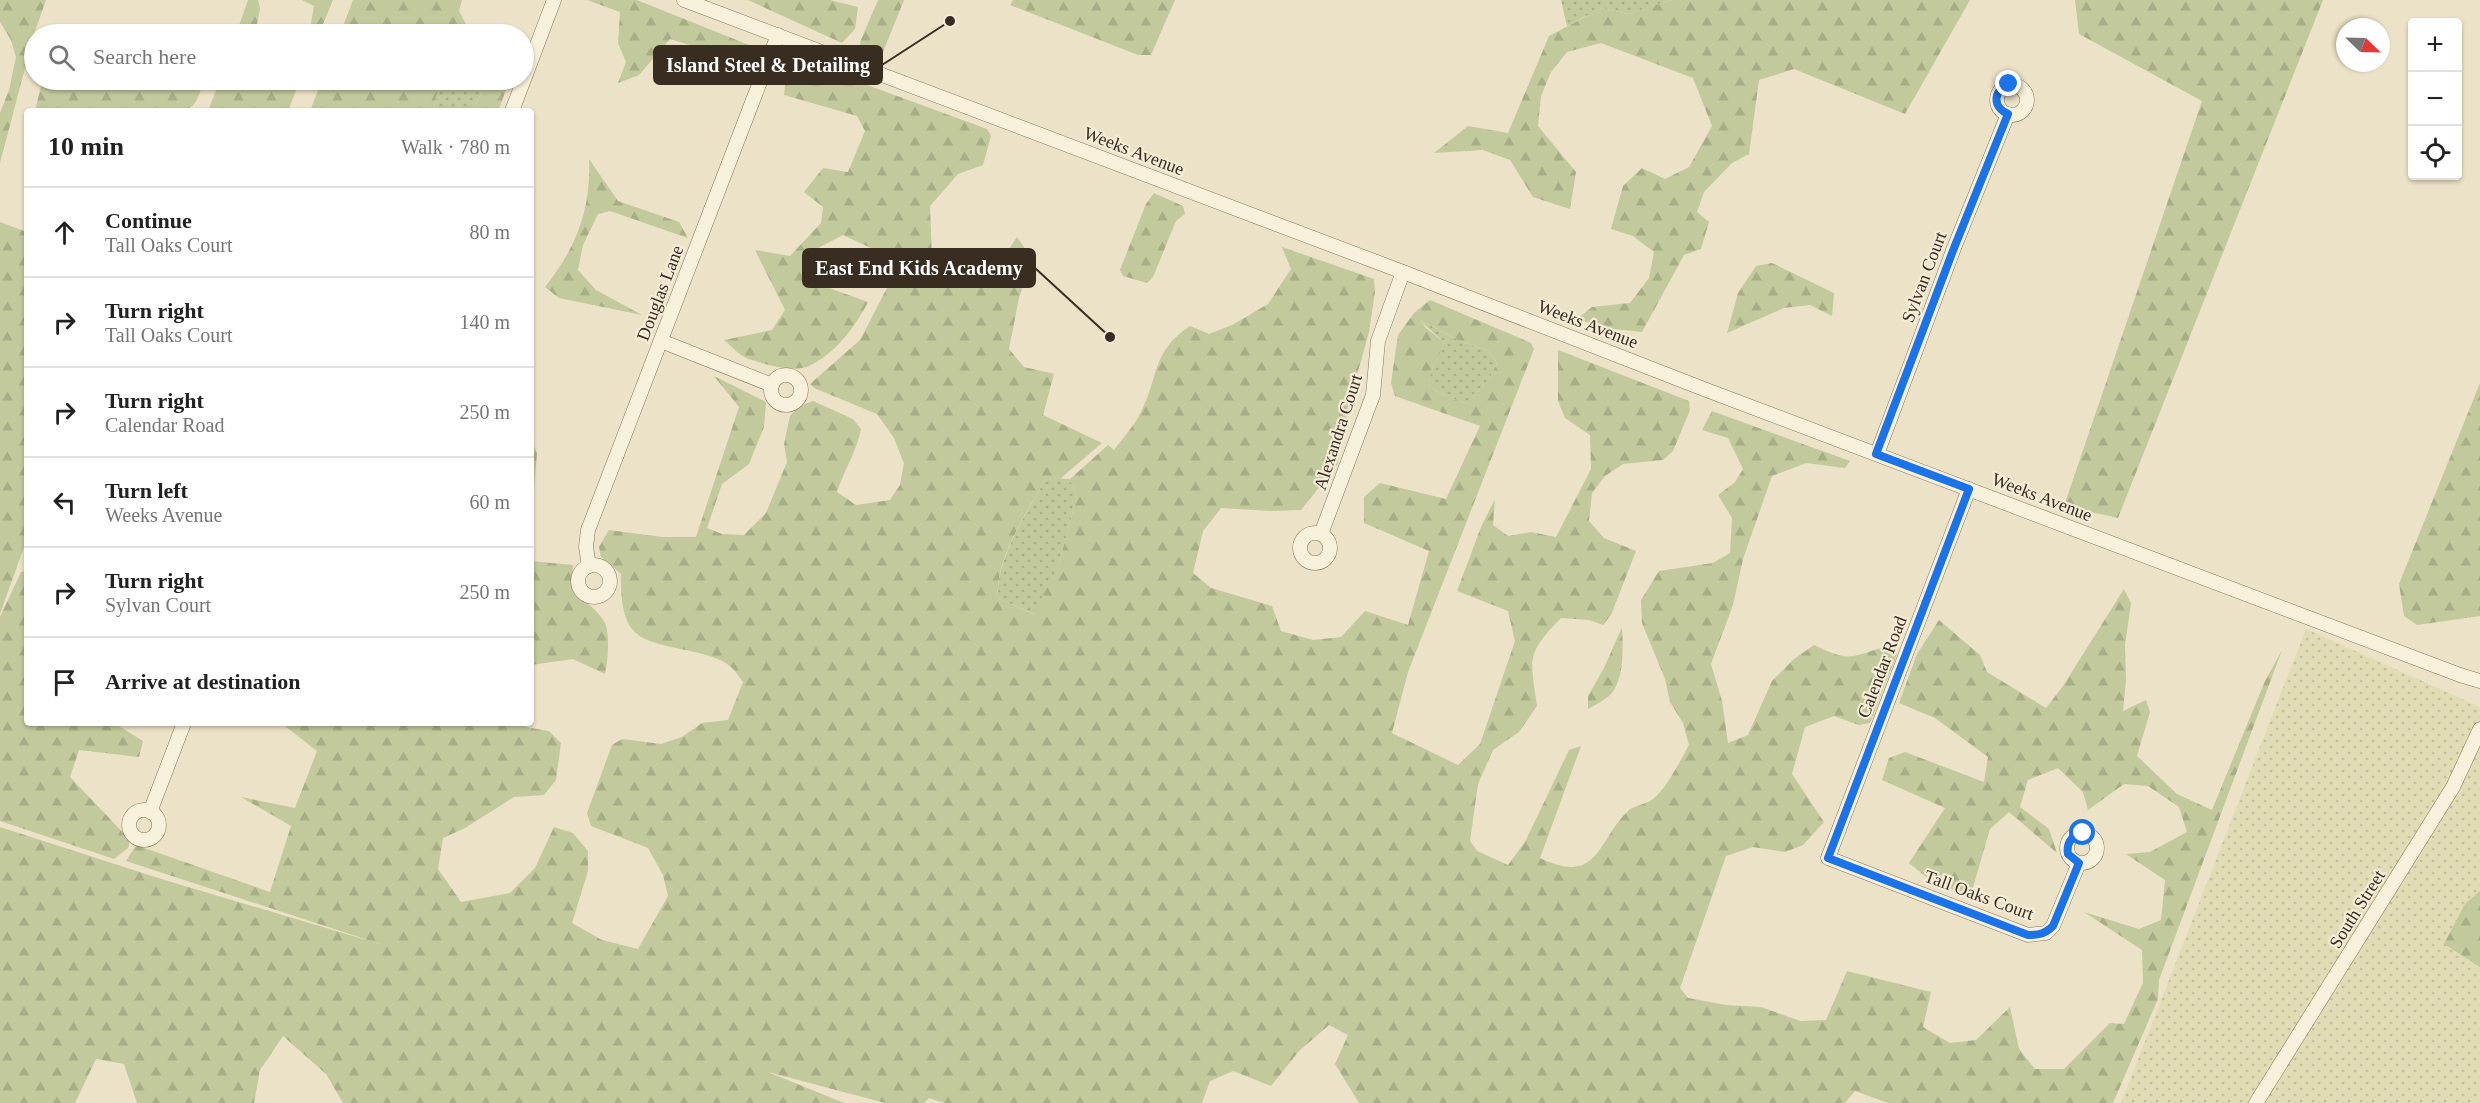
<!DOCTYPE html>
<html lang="en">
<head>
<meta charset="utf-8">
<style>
	body { margin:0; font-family:"Times New Roman",serif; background:#f2f2f2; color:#222 }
	.controls { position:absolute; right:18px; top:18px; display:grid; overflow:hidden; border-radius:6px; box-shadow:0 2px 4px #0004 }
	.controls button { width:54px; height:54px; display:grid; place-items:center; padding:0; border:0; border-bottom:2px solid #e0e0e0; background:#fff; color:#222; font:30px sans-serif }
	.compass { position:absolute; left:2336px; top:18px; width:54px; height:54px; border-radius:50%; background:#fff; box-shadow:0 2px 4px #0004; rotate:113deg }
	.stop { position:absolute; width:18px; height:18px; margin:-14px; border:4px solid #1a73e8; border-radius:50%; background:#fff }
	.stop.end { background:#1a73e8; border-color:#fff; box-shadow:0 2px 6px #0008 }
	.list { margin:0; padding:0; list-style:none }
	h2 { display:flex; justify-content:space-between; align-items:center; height:78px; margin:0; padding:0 24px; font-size:26px }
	h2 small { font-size:20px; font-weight:400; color:#767676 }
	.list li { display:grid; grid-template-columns:39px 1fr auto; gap:18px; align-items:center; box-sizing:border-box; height:90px; padding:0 24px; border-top:2px solid #e0e0e0 }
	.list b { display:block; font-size:22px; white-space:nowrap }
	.list p { margin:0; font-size:20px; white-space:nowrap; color:#767676 }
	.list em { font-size:20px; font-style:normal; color:#767676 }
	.icon { flex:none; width:33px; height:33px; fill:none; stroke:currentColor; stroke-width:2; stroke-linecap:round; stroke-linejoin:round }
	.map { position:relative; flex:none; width:2480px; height:1103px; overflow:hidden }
	.search { position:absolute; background:#fff; box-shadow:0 2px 4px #0004; left:24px; top:24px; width:510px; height:66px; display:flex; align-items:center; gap:15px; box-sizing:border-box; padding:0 21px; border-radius:33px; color:#767676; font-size:22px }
	.panel { position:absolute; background:#fff; box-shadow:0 2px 4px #0004; left:24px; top:108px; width:510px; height:618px; border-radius:6px }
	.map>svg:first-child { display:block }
</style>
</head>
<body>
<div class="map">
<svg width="2480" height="1103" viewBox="0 0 2480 1103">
	<defs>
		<pattern id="farmland-dots" width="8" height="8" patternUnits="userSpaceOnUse" patternTransform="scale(1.5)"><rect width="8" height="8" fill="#e1dcb5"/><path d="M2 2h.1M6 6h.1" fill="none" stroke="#c2bd9b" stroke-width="1.8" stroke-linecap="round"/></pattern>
		<pattern id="grass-dots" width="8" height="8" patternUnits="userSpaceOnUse" patternTransform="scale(1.5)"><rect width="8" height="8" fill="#c2c99c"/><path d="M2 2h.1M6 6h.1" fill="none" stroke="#a7ad86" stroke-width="1.8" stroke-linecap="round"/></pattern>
		<pattern id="forest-firs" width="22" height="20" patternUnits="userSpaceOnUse" patternTransform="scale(1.5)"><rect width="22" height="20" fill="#c2c99c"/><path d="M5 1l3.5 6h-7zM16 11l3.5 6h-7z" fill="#a7ad86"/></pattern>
	</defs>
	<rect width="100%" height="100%" fill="#ece2c7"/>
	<!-- farmland -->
	<path fill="url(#farmland-dots)" d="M2306 629 2480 707V1103H2121Z"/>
	<!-- grass -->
	<g fill="url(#grass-dots)">
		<path d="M1561 0H1671L1628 14 1602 8 1567 26Z"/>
		<path d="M447 80H483L485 85 473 111H433L437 94Z"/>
		<path d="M1418 319 1458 340 1489 351 1497 363 1491 376 1466 404 1436 391 1429 384C1429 369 1440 357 1444 342Z"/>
		<path d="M1046 478 1070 479 1077 496 1058 567 1034 614 998 598C995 559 1028 512 1046 478Z"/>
	</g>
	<!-- forest -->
	<g fill="url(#forest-firs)" fill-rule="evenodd">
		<path d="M0 0H46L34 34 0 163V113L9 90 16 57 11 40 0 22Z"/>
		<path d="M248 0H258L260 9 255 34H236Z"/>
		<path d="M302 0H333L319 34H309L314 6Z"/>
		<path d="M353 0H462L459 11 471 34H340Z"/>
		<path d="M587 0H637L759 49 754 58 745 62 670 39 639 75 618 83 626 62 618 43 620 12Z"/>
		<path d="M748 0H830L858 7 855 29 842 43Z"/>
		<path d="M878 0H904L881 57 871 58 861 51 860 42Z"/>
		<path d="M1013 0H1175L1151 55H1138L1010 5Z"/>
		<path d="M1671 0H1970L1905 114 1794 69 1759 80 1749 154 1732 163 1704 192 1697 212 1709 222 1701 249 1684 255 1642 332 1605 328 1577 319 1592 307 1630 303 1649 278 1654 252 1633 236 1611 229 1623 186 1642 168 1665 179 1689 167 1712 126 1693 78 1601 43 1567 52 1551 72 1541 96 1538 126 1576 172 1570 209 1533 197 1510 160 1483 150 1434 153 1468 126 1508 133 1549 36 1602 8 1628 14Z"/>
		<path d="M2075 0H2323L2118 518 2064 506 2202 101 2079 34Z"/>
		<path d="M799 60 987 129 991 136 983 165 958 174 930 206 932 259 956 270 996 268 1017 237 1032 259 1019 298 1009 349 1024 367 1054 374 1043 415 1102 443 1060 479 1046 478C1028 511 994 560 998 598L1033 614 1058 567 1077 496 1070 479 1108 445 1114 450C1123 438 1134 426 1141 412 1159 377 1151 352 1190 326L1209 334 1232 325 1268 304 1291 269 1282 247 1374 279 1375 292 1369 332 1348 407 1337 465 1301 510 1270 511 1221 508 1203 531 1193 573 1211 588 1272 606 1281 631 1313 640 1341 637 1365 611 1408 625 1429 551 1364 523V497L1380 483 1446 499 1480 426 1395 396 1391 383 1398 335 1414 313 1430 300 1531 343 1534 349 1408 672 1392 733 1458 765 1480 744 1515 641 1508 611 1457 591 1481 527 1495 499 1493 525 1508 536 1531 532 1556 537 1591 469 1590 435 1565 418 1558 401V350L1689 401 1690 410 1673 451 1663 460 1623 464 1605 476 1592 493 1589 521 1604 538 1636 551 1611 615 1603 625 1589 620 1561 618C1526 654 1530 657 1537 706L1519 732 1493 750 1478 784 1470 841 1477 851 1508 865 1525 842 1569 750 1581 746 1540 858C1599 886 1596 842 1628 811 1634 805 1646 805 1653 799 1667 788 1680 761 1689 745L1683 723 1670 702 1665 679 1642 623 1641 600 1659 571 1713 563 1730 553 1732 518 1718 495 1735 482 1743 469 1728 438 1702 430 1712 411 1850 461 1845 468 1806 463 1772 476 1743 559 1733 605 1711 664 1722 701 1728 743 1748 735 1772 681 1794 659 1814 645C1848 661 1848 659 1883 647L1897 654 1870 723 1859 725 1834 716 1805 727 1792 774 1824 822 1803 845 1785 852 1753 847 1726 856 1680 988 1688 998 1726 1005 1761 1007 1800 1021 1826 1020 1847 971 1931 992 1923 1027 1950 1043 1976 1040 2010 1007 2019 1049 2035 1069H2064L2110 1023 2124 1024 2143 983 2142 950 2084 912 2139 929 2161 920 2165 880 2126 854 2150 852 2187 832 2179 807 2148 786 2124 784 2088 810 2083 792 2058 768 2028 780 2020 807 2049 829 2057 853 2009 812 1990 829 1971 894 1936 885 1909 863 1945 808 1882 780 1889 758 1905 752 1984 782 1988 757 1935 718 1899 703 1917 654 1939 620 1980 655 1987 672 2046 708 2063 686 2124 589 2131 603 2125 645 2126 680 2123 711 2146 700 2150 712 2137 756 2177 794 2212 810 2265 681 2282 650 2159 980 2158 999 2113 1103H1888L1855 1091 1845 1103H1359L1335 1064 1348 1035 1329 1025 1299 1051 1271 1086 1233 1071 1210 1081 1202 1103H944L929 1098 924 1103H885L768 1072 844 1103H343L326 1074 283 1036 260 1070 254 1103H137L124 1064 96 1059 75 1103H0V827L158 878 380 944 126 861 136 845 270 892 291 826 241 797 295 808 317 751 281 723 322 725 323 723H521L526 727 549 731 561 743 556 780 544 795 514 797 465 828 443 838 438 869 461 902 510 893 535 868 554 827 573 833 588 851V871L572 923 602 940 638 949 668 896 663 875 648 848 591 826 587 813 612 745 622 739 661 744 682 737 702 723 728 720 743 682C739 677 736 671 731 667 710 647 648 651 632 629 621 615 621 590 621 574L601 557 599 547 609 530 662 537H696L739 407 714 376 766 402 764 427 749 464 722 484 707 528 722 534 744 535 766 513 787 462 784 444 790 416 799 406 813 401 853 419 861 429C857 451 844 470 837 492L856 505 890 500 900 485 904 463 894 438 877 414 814 388 810 384 860 340 888 286 886 276 873 249 843 235 818 248 811 274 821 285 868 302C855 327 836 353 809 366 792 373 763 364 746 358 738 354 731 346 724 340L772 330 785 310 755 250 790 256 821 223 823 207 804 192 823 168 848 172 865 131 857 116 784 95 786 76ZM1420 320 1458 340 1489 351 1497 363 1491 376 1466 404 1436 391 1429 384C1429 369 1440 357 1444 342L1426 328Z"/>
		<path d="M88 80H204C200 92 197 108 183 111H35L41 86H63Z"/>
		<path d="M220 80H300L288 111H208Z"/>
		<path d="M322 80H447L437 94 433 111H310Z"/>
		<path d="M483 80H510L498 111H473L485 85Z"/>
		<path d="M589 159 618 201 679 222 688 238 610 211 598 214 583 245 578 270 596 290 642 315 559 298 545 287C577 246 591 210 589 159Z"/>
		<path d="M1154 193 1183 206 1185 214 1176 221 1153 277 1147 283 1123 276 1120 270 1146 204Z"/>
		<path d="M0 222 27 232V539L0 614Z"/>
		<path d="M1772 263 1834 293 1832 316 1810 305 1784 308 1727 333 1738 293 1756 266Z"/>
		<path d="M2480 383V616L2417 625 2404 616 2399 584Z"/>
		<path d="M531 439 537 453 533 500 531 501Z"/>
		<path d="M531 561 573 565C569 602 590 597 605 623 610 633 608 663 605 674L573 659 531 665Z"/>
		<path d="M27 571V723H114L143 741 139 757 79 750 70 777 130 840 128 848 114 859 0 821V617L21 572Z"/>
		<path d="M1622 627C1623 648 1625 681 1609 696 1603 701 1595 705 1588 709V696L1604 668Z"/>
		<path d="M2480 891V967L2444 944 2465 904Z"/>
	</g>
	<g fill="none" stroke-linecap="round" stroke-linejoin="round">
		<!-- minor casing -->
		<g stroke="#87755e" stroke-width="15">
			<g id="minor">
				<path d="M684 0 1403 272 1709 391 2460 675 2480 681"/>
				<circle cx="2012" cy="100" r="15"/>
				<path d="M512 111 554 0"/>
				<path d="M661 341 772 385"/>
				<circle cx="786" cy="390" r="15"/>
				<path d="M1877 454 1954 248 2008 114"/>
				<path d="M1969 489 1828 858 2028 935 2046 933 2053 926 2079 863"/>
				<circle cx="1315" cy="548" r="15"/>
				<path d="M1321 534 1373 395 1378 341 1403 272"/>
				<circle cx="594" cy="581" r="16"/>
				<path d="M589 566 586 547 588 530 778 35"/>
				<circle cx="144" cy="825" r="15"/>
				<path d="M150 812 184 723"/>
				<circle cx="2082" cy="848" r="15"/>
				<path d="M2256 1103 2453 787 2480 729"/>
			</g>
		</g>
		<!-- minor -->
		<use href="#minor" stroke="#f7f0da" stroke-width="14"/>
	</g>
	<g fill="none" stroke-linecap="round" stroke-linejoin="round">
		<!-- route -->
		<path stroke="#1a73e8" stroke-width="8" d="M2009 84C1993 90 1992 107 2008 114L1954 248 1876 454 1969 489 1828 858 2028 935C2039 935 2045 934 2053 926L2079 863 2068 854C2066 843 2072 835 2083 833"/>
	</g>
	<g text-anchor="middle" stroke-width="4.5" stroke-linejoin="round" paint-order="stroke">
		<!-- street labels -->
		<g font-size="18" fill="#382d20" stroke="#f4ecd7">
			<text transform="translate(1134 151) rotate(21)" y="6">Weeks Avenue</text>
			<text transform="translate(1924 277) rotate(-69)" y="6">Sylvan Court</text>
			<text transform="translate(660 293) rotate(-69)" y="6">Douglas Lane</text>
			<text transform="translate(1588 324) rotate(21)" y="6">Weeks Avenue</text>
			<text transform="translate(1338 432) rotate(-72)" y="6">Alexandra Court</text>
			<text transform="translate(2042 497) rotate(21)" y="6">Weeks Avenue</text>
			<text transform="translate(1882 667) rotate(-69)" y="6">Calendar Road</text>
			<text transform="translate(1979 895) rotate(20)" y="6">Tall Oaks Court</text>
			<text transform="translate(2357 909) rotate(-58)" y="6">South Street</text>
		</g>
	</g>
	<!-- callouts -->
	<path fill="none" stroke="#382d20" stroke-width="2" d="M950 21L882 65M1110 337L1035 268"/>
	<g fill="#382d20" stroke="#f4ecd7" stroke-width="2">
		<circle cx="950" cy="21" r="6"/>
		<circle cx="1110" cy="337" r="6"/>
	</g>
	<g fill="#382d20" stroke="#382d20" stroke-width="2">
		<rect x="654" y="46" width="228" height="38" rx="6"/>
		<rect x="803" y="249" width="232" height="38" rx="6"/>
	</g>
	<g font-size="20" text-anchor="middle" font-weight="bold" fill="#fff">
		<text x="768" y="72">Island Steel &amp; Detailing</text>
		<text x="919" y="275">East End Kids Academy</text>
	</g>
</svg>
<div class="controls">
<button>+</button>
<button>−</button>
<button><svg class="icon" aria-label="locate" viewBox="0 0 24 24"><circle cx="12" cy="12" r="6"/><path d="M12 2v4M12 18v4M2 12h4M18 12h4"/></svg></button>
</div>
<svg class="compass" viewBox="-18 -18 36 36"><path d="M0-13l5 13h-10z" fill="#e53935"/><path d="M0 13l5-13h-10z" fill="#767676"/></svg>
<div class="stop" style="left:2083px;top:833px"></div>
<div class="stop end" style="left:2009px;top:84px"></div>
<div class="search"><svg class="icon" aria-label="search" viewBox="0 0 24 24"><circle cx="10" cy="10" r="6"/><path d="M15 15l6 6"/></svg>Search here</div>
<section class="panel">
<h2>10 min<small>Walk · 780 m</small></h2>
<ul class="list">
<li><svg class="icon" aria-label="ahead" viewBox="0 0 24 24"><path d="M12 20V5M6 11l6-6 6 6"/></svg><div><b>Continue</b><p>Tall Oaks Court</p></div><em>80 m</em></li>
<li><svg class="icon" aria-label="right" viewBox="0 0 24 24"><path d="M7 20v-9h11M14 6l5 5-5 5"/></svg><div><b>Turn right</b><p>Tall Oaks Court</p></div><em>140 m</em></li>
<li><svg class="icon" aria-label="right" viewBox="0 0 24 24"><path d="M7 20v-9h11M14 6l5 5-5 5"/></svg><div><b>Turn right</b><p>Calendar Road</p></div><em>250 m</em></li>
<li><svg class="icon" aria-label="left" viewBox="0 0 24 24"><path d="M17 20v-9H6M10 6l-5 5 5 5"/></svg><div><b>Turn left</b><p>Weeks Avenue</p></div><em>60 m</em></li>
<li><svg class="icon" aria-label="right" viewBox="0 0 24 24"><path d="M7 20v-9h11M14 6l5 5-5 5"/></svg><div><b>Turn right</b><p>Sylvan Court</p></div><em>250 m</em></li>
<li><svg class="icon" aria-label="arrive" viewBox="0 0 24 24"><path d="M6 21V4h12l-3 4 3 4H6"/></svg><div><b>Arrive at destination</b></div></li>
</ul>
</section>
</div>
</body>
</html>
